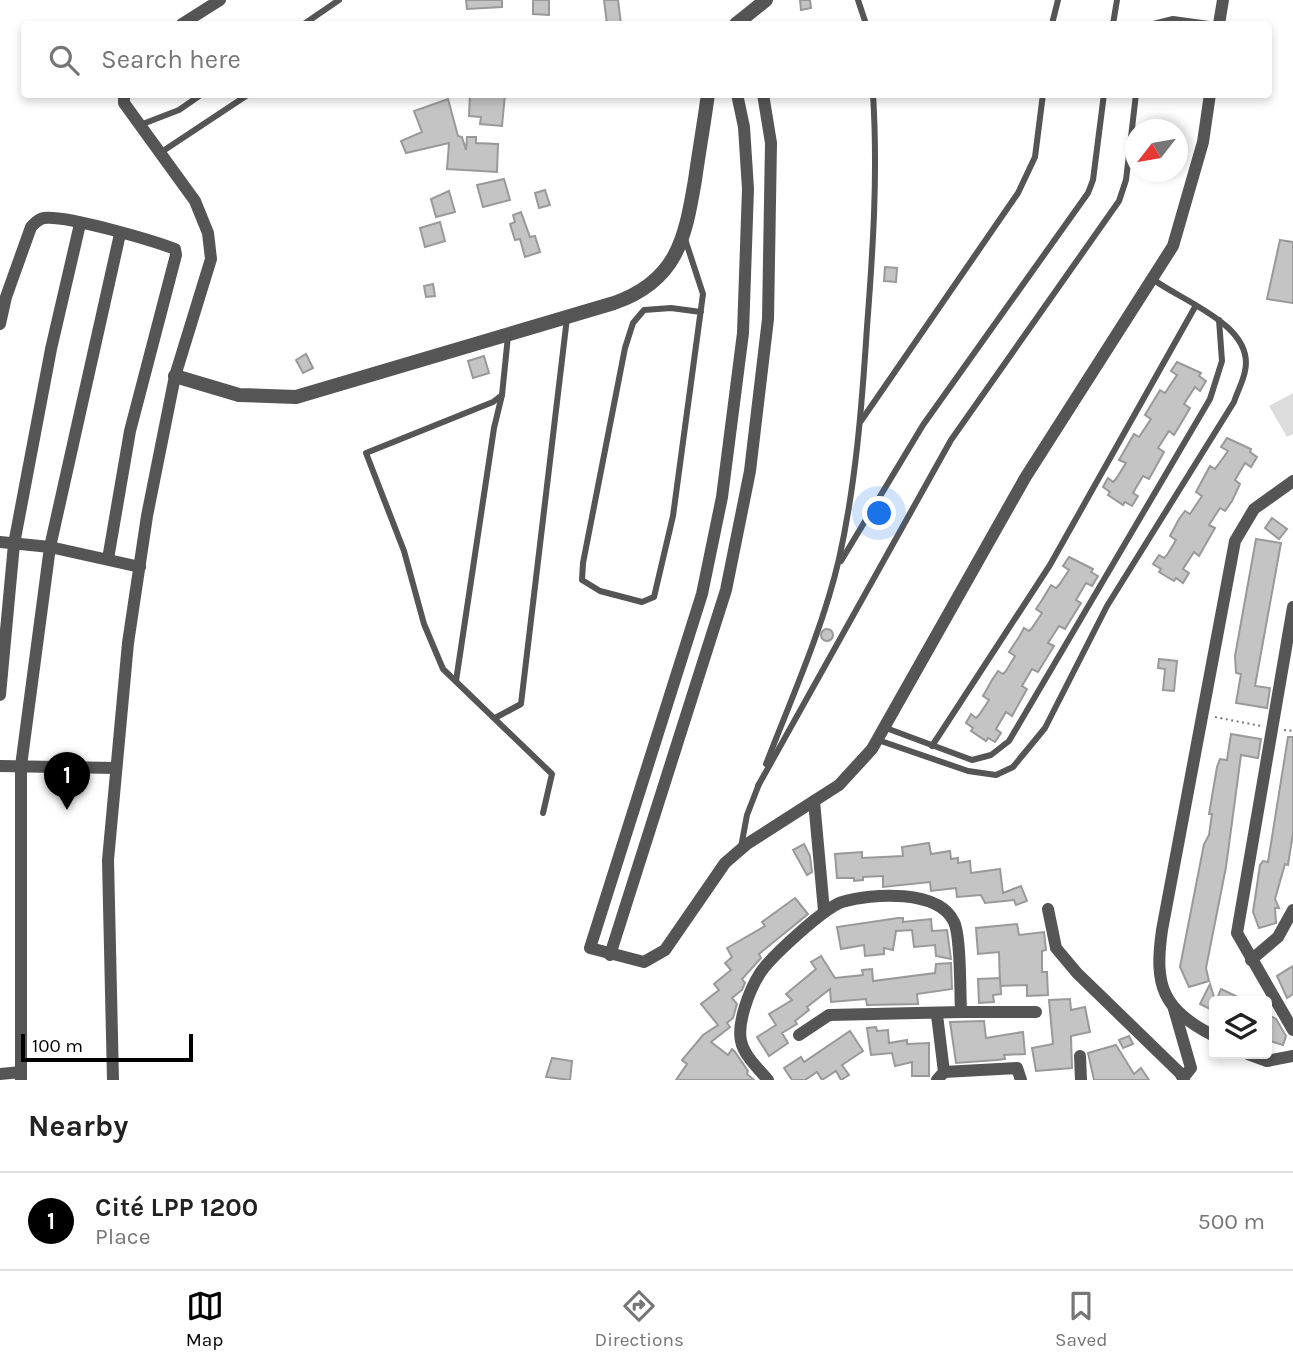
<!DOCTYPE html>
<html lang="en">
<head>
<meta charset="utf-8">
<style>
	body { margin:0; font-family:Karla,sans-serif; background:#f2f2f2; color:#222 }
	.controls { position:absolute; right:21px; bottom:21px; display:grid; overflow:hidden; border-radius:7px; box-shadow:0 4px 10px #0003 }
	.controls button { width:63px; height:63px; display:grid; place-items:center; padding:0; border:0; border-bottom:2px solid #e0e0e0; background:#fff; color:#222; font:35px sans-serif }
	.compass { position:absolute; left:1125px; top:119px; width:63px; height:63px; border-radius:50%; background:#fff; box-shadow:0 4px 10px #0003; rotate:239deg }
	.scale { position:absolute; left:21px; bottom:18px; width:172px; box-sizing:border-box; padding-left:7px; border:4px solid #000; border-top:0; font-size:19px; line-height:24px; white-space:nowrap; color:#000; -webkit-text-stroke:5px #fff; paint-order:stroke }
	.you { position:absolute; left:880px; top:514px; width:24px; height:24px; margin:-18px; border:5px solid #fff; border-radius:50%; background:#1a73e8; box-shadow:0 0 0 10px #1a73e833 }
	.badge { display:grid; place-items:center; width:46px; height:46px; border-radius:50%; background:#000; color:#fff; font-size:23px; font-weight:700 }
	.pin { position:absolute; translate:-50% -58px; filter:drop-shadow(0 2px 4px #0008) }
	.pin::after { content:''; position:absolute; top:37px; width:24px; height:21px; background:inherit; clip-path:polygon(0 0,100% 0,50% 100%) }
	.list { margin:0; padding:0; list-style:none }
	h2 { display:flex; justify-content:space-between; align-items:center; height:91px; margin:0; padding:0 28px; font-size:30px }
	h2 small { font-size:23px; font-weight:400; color:#767676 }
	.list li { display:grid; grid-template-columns:46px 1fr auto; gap:21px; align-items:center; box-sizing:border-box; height:98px; padding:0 28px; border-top:2px solid #e0e0e0 }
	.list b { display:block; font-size:26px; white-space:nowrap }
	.list p { margin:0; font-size:23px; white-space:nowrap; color:#767676 }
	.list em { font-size:23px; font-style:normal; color:#767676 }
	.icon { flex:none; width:38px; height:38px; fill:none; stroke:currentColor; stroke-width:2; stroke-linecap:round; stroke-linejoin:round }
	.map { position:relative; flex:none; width:1293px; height:1080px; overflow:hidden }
	.search { position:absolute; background:#fff; box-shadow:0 4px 10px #0003; left:21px; right:21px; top:21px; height:77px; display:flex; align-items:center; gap:18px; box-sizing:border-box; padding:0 24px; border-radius:7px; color:#767676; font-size:26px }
	.sheet { height:189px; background:#fff }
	nav { display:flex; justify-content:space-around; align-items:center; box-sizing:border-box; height:98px; border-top:2px solid #e0e0e0; background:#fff; font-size:19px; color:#767676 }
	nav a { display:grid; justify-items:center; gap:4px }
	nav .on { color:#000 }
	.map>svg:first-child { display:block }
</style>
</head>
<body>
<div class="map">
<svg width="1293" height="1080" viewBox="0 0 1293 1080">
	<rect width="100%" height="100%" fill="#fff"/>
	<!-- green -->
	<path fill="#dcdcdc" d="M1293 393V434L1287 437 1269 406Z"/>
	<!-- building -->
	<g fill="#c4c4c4" stroke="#999" stroke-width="2">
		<path d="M466 0H502V7L467 9Z"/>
		<path d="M533 0H549V15L533 14Z"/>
		<path d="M604 0H618L621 24H607Z"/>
		<path d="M800 0H810L811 8 801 10Z"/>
		<path d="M470 94H505L502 126 480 124 481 117 469 116Z"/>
		<path d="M448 99 458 136 462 137 466 150 467 137H476V143L498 144 497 172 447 169 449 143 406 153 401 141 422 132 414 111Z"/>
		<path d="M504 179 510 200 483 207 477 185Z"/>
		<path d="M545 190 550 205 539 208 535 193Z"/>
		<path d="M449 191 455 212 436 217 431 199Z"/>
		<path d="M521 212 530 237 535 236 540 252 525 257 520 239 515 240 510 224 515 222 513 215Z"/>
		<path d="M440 222 445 241 425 247 420 228Z"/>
		<path d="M1280 240 1293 242V303L1267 299Z"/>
		<path d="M885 267 897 268 896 282 884 281Z"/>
		<path d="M433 284 435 296 426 297 424 286Z"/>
		<path d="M306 354 313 368 303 373 296 360Z"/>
		<path d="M484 356 489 373 473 378 468 361Z"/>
		<path d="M1177 362 1201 373 1199 376 1206 381 1200 391 1195 387 1184 404 1190 408 1180 425 1174 435 1169 431 1158 448 1164 452 1149 479 1143 476 1133 493 1138 496 1132 506 1125 502 1123 505 1108 495 1110 492 1103 487 1108 478 1113 482 1116 479 1126 463 1119 460 1134 434 1139 437 1151 419 1145 415 1160 390 1165 393 1177 375 1171 371Z"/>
		<path d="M1227 438 1251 449 1250 452 1257 457 1251 467 1245 463 1235 480 1240 484 1232 501 1225 511 1220 508 1209 525 1215 528 1199 556 1194 552 1183 569 1189 573 1183 583 1176 578 1174 581 1159 572 1161 569 1153 564 1159 555 1164 558 1167 555 1176 540 1170 536 1179 519 1185 511 1190 514 1202 496 1196 492 1210 466 1215 469 1228 451 1221 447Z"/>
		<path d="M1272 518 1287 529 1279 539 1265 528Z"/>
		<path d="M1256 539 1281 543 1255 686 1270 688 1267 708 1236 703 1241 674 1236 673 1235 656Z"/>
		<path d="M1069 557 1093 569 1091 572 1098 576 1092 586 1086 583 1076 600 1081 603 1065 629 1059 626 1048 643 1054 646 1038 672 1032 669 1022 686 1027 689 1012 716 1006 712 996 729 1001 733 995 742 988 738 986 741 971 731 973 728 966 723 971 714 976 718 979 715 989 700 983 696 992 680 998 671 1003 674 1006 671 1015 656 1009 652 1019 637 1024 628 1029 631 1032 628 1042 613 1036 609 1042 600 1051 585 1056 588 1059 585 1069 570 1063 566Z"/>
		<circle cx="827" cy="635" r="6"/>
		<path d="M1159 659 1177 661 1174 691 1163 690 1165 669 1158 668Z"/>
		<path d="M1231 734 1261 739 1258 758 1241 755 1226 867 1206 968 1209 981 1189 987 1180 967 1204 844 1209 835 1212 814H1209L1217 767 1220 759 1227 760Z"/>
		<path d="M1288 737H1293V833L1288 865 1285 864 1275 899 1279 908H1275L1276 923 1259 928 1253 912 1260 865 1263 861 1268 862Z"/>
		<path d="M929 843 931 854 950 851 951 859 958 858V863L970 861 971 873 1000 869 1003 893 1021 886 1027 901 1016 905 1014 900 985 903 981 895 957 897 956 888 931 891 930 882 883 887V876L863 877V880L854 881V878H837L835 854 862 852V858L903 856 902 847Z"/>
		<path d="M804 844 810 856 812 872 807 875 793 850Z"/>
		<path d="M795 898 808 914 759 954 761 958 742 979 745 983 742 990 732 998 737 1004 733 1018 727 1023 730 1027 711 1042 728 1055 732 1049 735 1052 748 1071 747 1074 754 1080H676L687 1064 682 1060 703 1035 718 1025 701 1004 719 990 714 984 731 970 725 963 732 957 727 948 765 926 762 922Z"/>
		<path d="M898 918H903V922L931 919 932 931 947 930 951 959 936 956 935 945 914 947 912 930 896 931 893 950 884 948V954L865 956 864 945 841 949 837 927Z"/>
		<path d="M1017 924 1019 935 1044 932 1046 950 1042 951V972H1047L1048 995 1027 996V985L1000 986 999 952 978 954 976 928Z"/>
		<path d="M821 956 835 978 863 975 862 970 872 969 873 981 935 973 936 964 951 963 952 989 917 994 918 1004 867 1005 866 999 831 1002 830 989 807 1007 809 1010 795 1021 797 1024 782 1033 788 1043 769 1056 757 1037 776 1025 769 1014 792 1000 786 994 816 969 811 962Z"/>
		<path d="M1293 966V994L1287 998 1277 976Z"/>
		<path d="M1000 978 1001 994 993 995 994 1002 979 1003 978 979Z"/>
		<path d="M1210 984 1214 997V1011L1200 1004Z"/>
		<path d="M1221 989 1246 1001H1216Z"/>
		<path d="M1070 999 1071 1010 1085 1007 1090 1032 1071 1036 1072 1068 1036 1071 1032 1048 1053 1044 1049 1000Z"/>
		<path d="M1267 1014 1276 1019 1286 1036 1283 1045 1267 1040Z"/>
		<path d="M984 1021 986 1038 1023 1032 1025 1054 1004 1055 1005 1059 997 1060 956 1063 950 1022Z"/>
		<path d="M876 1027 877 1031 888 1030 889 1043 907 1040V1044L929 1043V1076H912V1062L895 1066 892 1053 871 1055 867 1028Z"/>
		<path d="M850 1031 863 1051 842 1065 849 1075 841 1080 836 1071 822 1080 817 1072 805 1080H792L784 1068 801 1057 804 1062Z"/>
		<path d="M1129 1036 1133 1044 1123 1048 1119 1040Z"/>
		<path d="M1116 1045 1134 1074 1141 1068 1149 1080H1094L1088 1053Z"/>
		<path d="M552 1058 572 1061 570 1080 546 1077Z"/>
	</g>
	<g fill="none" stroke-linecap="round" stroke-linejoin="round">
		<!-- path -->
		<g stroke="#777" stroke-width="2" stroke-dasharray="2 3.5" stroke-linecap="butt">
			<path d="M1215 717 1261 726"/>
			<path d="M1284 730 1293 731"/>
		</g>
		<!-- service -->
		<g stroke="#555" stroke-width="6">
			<path d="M858 0 866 24"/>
			<path d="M304 24 339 0"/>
			<path d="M1052 24 1058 0"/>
			<path d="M1113 24 1117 0"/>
			<path d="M1153 24 1173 19 1209 24"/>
			<path d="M140 125 179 110 202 94"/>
			<path d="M160 153 249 94"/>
			<path d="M685 239 703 294 673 516 654 597 642 602 600 591 582 580 583 563 625 348 633 323 644 310 671 308 701 312"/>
			<path d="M502 395 493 402 366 453 404 551 424 624 443 669 552 774 543 813"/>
			<path d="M861 421 1018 193 1035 157 1043 94"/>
			<path d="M841 561 923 425 1088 193 1093 180 1104 94"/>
			<path d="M456 681 494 428 502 395 508 336"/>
			<path d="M495 718 521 704 567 318"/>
			<path d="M886 728 972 760 991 755 1009 741 1210 399 1222 361 1219 320"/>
			<path d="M878 740 968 771 996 775 1013 767 1045 728 1107 606 1234 402C1237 392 1243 382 1245 371 1255 326 1184 302 1154 280"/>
			<path d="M932 746 1050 565 1195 307"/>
			<path d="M766 764C792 697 823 628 839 559 856 483 862 404 867 327 873 249 878 173 873 94"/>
			<path d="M758 786 951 440 1119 201 1126 180 1136 94"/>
			<path d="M741 847 747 815 759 784"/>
		</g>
		<!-- minor -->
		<g stroke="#555" stroke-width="12">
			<path d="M182 24 220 0"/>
			<path d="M1219 24 1223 0"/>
			<path d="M737 94 744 127 748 189 743 333 722 497 702 594 590 948 644 962 665 950 725 863 747 844 839 785 872 749 1025 478 1173 246 1203 142 1210 94"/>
			<path d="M0 324 6 297 31 227C35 223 38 219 44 218 66 215 151 240 175 249L176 255 130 431 108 559"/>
			<path d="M0 542 50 547 140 567"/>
			<path d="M1293 607 1237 933 1293 1030"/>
			<path d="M0 695 14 544 51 349 80 224"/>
			<path d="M0 766 116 768"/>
			<path d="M814 801 824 911"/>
			<path d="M1048 909 1056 948 1077 973 1180 1073 1184 1080"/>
			<path d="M610 955 726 590 750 471 768 319 771 143 763 94"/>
			<path d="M1251 960 1278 937 1293 910"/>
			<path d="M1174 1009 1191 1068 1183 1078"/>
			<path d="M961 1012H1036"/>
			<path d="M1214 1036C1162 1009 1154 986 1162 930L1235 541 1254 509 1293 481"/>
			<path d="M1248 1054 1267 1061 1293 1056"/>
			<path d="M1080 1056 1081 1080"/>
			<path d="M944 1072 1017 1068 1021 1080"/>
			<path d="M0 1074 21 1072"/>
			<path d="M21 1080V766L50 547 120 234"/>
			<path d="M113 1080 108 860 128 643 147 516 175 376 211 259 208 233 195 201 124 103V94"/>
			<path d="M768 1080C759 1069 744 1056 741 1041 737 1023 749 991 759 975 768 959 824 908 842 902 872 893 939 889 954 922 961 936 960 994 961 1012L829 1015 799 1035"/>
			<path d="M937 1080 944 1072 937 1015"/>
		</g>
		<!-- tertiary -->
		<g stroke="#555" stroke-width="14">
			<path d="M736 24 766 0"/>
			<path d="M175 376 239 395 296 397 614 303C677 281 685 239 695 180 699 152 704 123 708 94"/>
		</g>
	</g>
</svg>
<div class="controls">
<button><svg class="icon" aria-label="layers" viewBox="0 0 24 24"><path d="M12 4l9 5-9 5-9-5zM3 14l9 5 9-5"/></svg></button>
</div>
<svg class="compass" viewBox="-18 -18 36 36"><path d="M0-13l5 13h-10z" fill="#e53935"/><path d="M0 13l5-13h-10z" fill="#767676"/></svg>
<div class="scale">100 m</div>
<div class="you"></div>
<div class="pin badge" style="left:67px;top:810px">1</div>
<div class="search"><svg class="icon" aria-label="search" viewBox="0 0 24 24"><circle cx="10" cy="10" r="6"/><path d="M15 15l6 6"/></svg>Search here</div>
</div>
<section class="sheet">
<h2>Nearby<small></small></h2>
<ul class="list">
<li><span class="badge">1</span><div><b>Cité LPP 1200</b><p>Place</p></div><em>500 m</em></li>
</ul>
</section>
<nav>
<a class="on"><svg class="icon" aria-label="map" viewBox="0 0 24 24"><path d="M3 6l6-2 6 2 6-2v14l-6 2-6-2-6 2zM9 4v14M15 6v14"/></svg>Map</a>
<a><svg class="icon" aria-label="directions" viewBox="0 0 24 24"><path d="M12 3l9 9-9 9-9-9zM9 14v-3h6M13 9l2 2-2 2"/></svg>Directions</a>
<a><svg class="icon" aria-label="saved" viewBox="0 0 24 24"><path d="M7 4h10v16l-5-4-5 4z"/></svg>Saved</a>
</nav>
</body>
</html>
